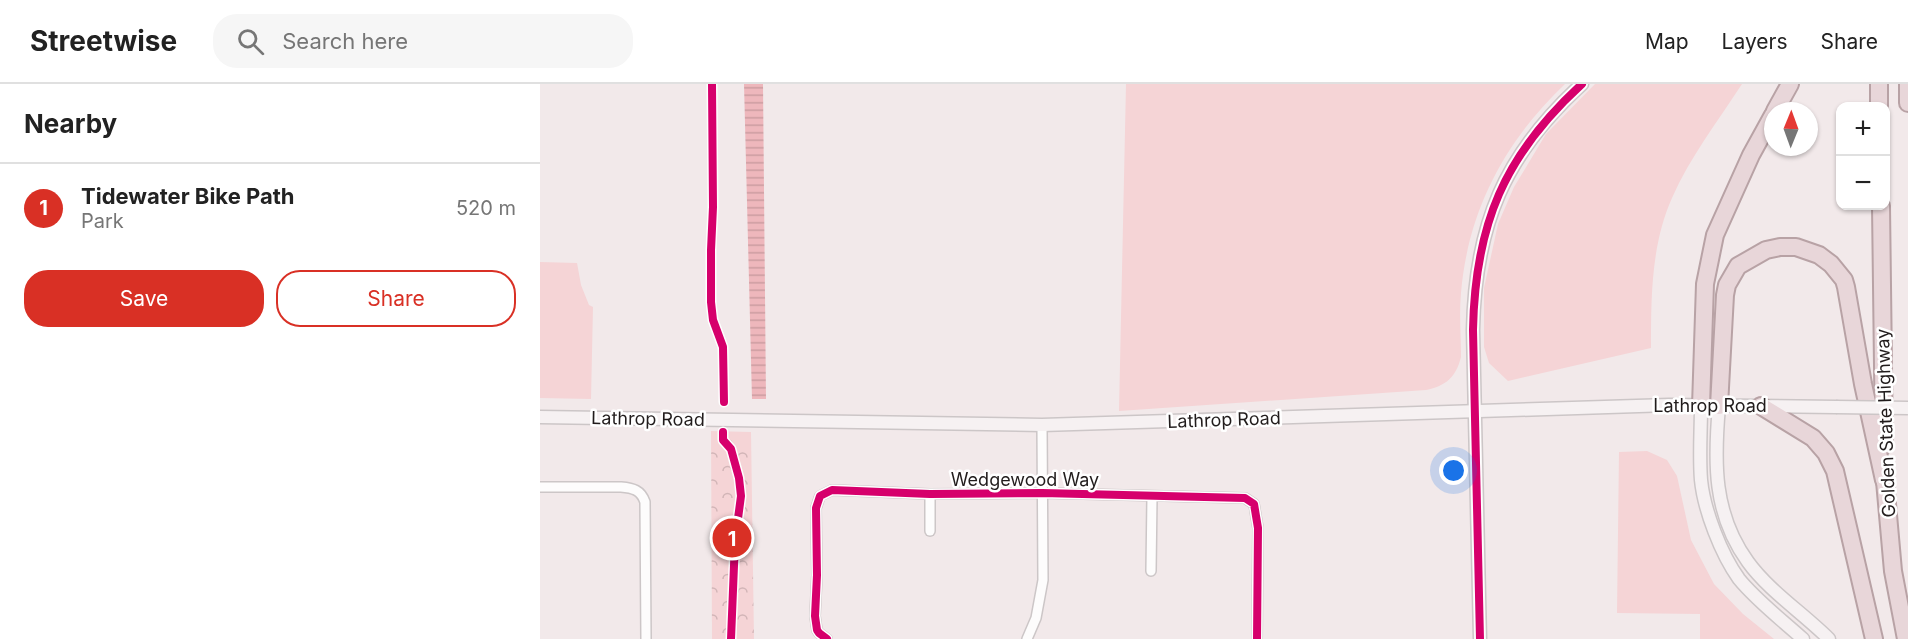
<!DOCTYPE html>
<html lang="en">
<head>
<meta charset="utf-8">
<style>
	body { margin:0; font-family:Inter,sans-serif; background:#f6f6f6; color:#222 }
	.controls { position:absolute; right:18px; top:18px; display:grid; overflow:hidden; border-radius:12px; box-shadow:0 2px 4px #0004 }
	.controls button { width:54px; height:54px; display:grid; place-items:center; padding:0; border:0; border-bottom:2px solid #e0e0e0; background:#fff; color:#222; font:30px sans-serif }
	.compass { position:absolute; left:1224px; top:18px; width:54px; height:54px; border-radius:50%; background:#fff; box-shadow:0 2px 4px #0004; rotate:1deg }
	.you { position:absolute; left:914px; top:387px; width:21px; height:21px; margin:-15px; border:4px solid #fff; border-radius:50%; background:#1a73e8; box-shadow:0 0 0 9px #1a73e833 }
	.badge { display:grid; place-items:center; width:39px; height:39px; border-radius:50%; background:#d93025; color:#fff; font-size:20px; font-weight:700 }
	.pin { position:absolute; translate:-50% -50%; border:3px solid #fff; box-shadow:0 2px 6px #0006 }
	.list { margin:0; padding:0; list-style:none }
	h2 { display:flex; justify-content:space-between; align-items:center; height:78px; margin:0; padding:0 24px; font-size:26px }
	h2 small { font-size:20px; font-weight:400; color:#767676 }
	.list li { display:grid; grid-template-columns:39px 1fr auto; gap:18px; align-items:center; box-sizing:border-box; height:90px; padding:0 24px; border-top:2px solid #e0e0e0 }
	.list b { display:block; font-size:22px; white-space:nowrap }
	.list p { margin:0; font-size:20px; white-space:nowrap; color:#767676 }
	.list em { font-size:20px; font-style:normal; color:#767676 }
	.actions { display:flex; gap:12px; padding:18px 24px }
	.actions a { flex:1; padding:14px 0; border:2px solid #d93025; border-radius:24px; text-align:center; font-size:21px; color:#d93025 }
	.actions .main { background:#d93025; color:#fff }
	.icon { flex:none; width:33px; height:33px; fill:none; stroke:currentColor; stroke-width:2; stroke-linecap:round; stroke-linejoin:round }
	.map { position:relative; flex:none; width:1368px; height:555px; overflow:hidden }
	header { display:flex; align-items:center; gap:36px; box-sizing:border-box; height:84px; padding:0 30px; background:#fff; border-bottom:2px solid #e0e0e0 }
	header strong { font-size:28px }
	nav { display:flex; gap:33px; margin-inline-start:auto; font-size:21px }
	.search { width:420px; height:54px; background:#f6f6f6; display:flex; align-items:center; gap:15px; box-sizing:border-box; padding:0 21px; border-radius:24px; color:#767676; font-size:22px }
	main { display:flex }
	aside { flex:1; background:#fff }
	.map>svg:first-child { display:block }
</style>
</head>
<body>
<header>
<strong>Streetwise</strong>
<div class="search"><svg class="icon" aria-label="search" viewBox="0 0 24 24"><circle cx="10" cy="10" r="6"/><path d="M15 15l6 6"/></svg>Search here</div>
<nav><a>Map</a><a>Layers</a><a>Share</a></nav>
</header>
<main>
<aside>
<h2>Nearby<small></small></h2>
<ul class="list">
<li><span class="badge">1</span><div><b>Tidewater Bike Path</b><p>Park</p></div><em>520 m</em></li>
</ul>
<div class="actions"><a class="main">Save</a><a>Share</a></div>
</aside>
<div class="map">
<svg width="1368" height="555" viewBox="0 0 1368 555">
	<defs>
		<pattern id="forest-crowns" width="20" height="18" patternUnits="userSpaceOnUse" patternTransform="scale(1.5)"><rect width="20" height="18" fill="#f5d4d6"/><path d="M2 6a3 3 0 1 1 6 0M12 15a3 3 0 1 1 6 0" fill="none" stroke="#d2b5b7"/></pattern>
		<pattern id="water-rules" width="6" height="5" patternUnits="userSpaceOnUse" patternTransform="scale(1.5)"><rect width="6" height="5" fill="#eeb7bc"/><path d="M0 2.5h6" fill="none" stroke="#cc9da1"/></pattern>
	</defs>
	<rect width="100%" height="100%" fill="#f2e9ea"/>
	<!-- grass -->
	<g fill="#f5d4d6">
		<path d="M586 0H1025C965 57 928 126 921 209 919 230 921 252 921 273 916 293 906 302 886 306L579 327Z"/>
		<path d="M1055 0H1202C1178 37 1150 73 1132 114 1111 161 1111 214 1111 264L968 297 949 279 944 263V204L958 140 974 103 1006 50Z"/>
		<path d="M0 178 37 179 41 201 49 221 53 223 51 315 0 314Z"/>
		<path d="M1107 367 1127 376 1137 392 1151 456 1174 500 1203 530 1234 555H1160V530L1077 529 1079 368Z"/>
	</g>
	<!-- forest -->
	<path fill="url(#forest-crowns)" d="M171 347 211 348 214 555H172Z"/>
	<!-- water -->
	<path fill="url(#water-rules)" d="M204 0H223L226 315H212Z"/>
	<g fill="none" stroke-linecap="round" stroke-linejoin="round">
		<!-- street casing -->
		<g stroke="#ccc6c7" stroke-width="12">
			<g id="street">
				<path d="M0 403H81C93 404 101 406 105 418L106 555"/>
				<path d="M390 410V447"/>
				<path d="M611 487 612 413"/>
				<path d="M287 555 279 549 277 546 275 532 277 491 276 424 280 412 292 406 390 410 502 409 705 414 714 420 718 444 717 555"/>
				<path d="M487 555 496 534 503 496 502 341"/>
			</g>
		</g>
		<!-- secondary casing -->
		<g stroke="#ccc6c7" stroke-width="15">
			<g id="secondary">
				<path d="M1161 322C1161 346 1159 371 1161 396 1164 426 1181 470 1199 495 1217 517 1242 536 1263 555"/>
				<path d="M1179 322C1174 378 1173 430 1208 478 1229 507 1263 529 1289 555"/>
				<path d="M0 333 502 341 1129 321 1296 323"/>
				<path d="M940 555 933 246C935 141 964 71 1042 0"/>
			</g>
		</g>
		<!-- highway casing -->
		<g stroke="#b8a2a5" stroke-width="20">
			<g id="highway">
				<path d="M1339 0V22"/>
				<path d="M1368 0V19"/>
				<path d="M1235 27 1250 0"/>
				<path d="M1341 122 1344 361"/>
				<path d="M1161 322 1165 200 1175 151 1211 71 1233 31"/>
				<path d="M1179 322 1185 211 1187 201 1198 182 1226 166 1240 163H1256L1279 171 1291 180 1304 196 1306 203 1323 300 1344 396"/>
				<path d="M1221 322 1273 354 1286 369 1295 387 1334 555"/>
				<path d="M1344 386 1353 487 1366 555"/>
			</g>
		</g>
		<!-- street -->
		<use href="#street" stroke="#fdfcfc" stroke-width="9"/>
		<!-- secondary -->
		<use href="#secondary" stroke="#f6f1f2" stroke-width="12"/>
		<!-- highway -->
		<use href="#highway" stroke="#e8d6d9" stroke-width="16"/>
		<!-- secondary-bridge casing -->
		<g stroke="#ccc6c7" stroke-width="15" stroke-linecap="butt">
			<path id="secondary-bridge" d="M1296 323 1368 324"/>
		</g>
		<!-- secondary-bridge -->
		<use href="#secondary-bridge" stroke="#f6f1f2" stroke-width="12"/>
		<!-- cycleway casing -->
		<g stroke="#fff" stroke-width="11">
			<g id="cycleway">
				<path d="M172 0 173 123 171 166V218L173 236 183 263 184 318"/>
				<path d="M183 348V356L191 365 199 394 201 412 195 457 191 555"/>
				<path d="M287 555 279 549 277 546 275 532 277 491 276 424 280 412 292 406 390 410 502 409 705 414 714 420 718 444 717 555"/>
				<path d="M940 555 933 246C935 141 964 71 1042 0"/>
			</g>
		</g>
		<!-- cycleway -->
		<use href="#cycleway" stroke="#d6006c" stroke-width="8"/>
	</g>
	<g text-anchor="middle" stroke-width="5" stroke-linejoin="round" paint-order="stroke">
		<!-- street labels -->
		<g font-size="18" fill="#211c1c" stroke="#fff">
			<text x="1170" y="328">Lathrop Road</text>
			<text transform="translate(108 335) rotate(1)" y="6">Lathrop Road</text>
			<text transform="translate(684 336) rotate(-2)" y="6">Lathrop Road</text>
			<text transform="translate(1346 339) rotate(-92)" y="6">Golden State Highway</text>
			<text x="485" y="402">Wedgewood Way</text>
		</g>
	</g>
</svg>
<div class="controls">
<button>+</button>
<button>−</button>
</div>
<svg class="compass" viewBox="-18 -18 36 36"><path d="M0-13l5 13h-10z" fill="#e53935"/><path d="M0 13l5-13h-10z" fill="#767676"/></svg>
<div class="you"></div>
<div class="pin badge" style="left:192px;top:454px">1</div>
</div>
</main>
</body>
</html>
